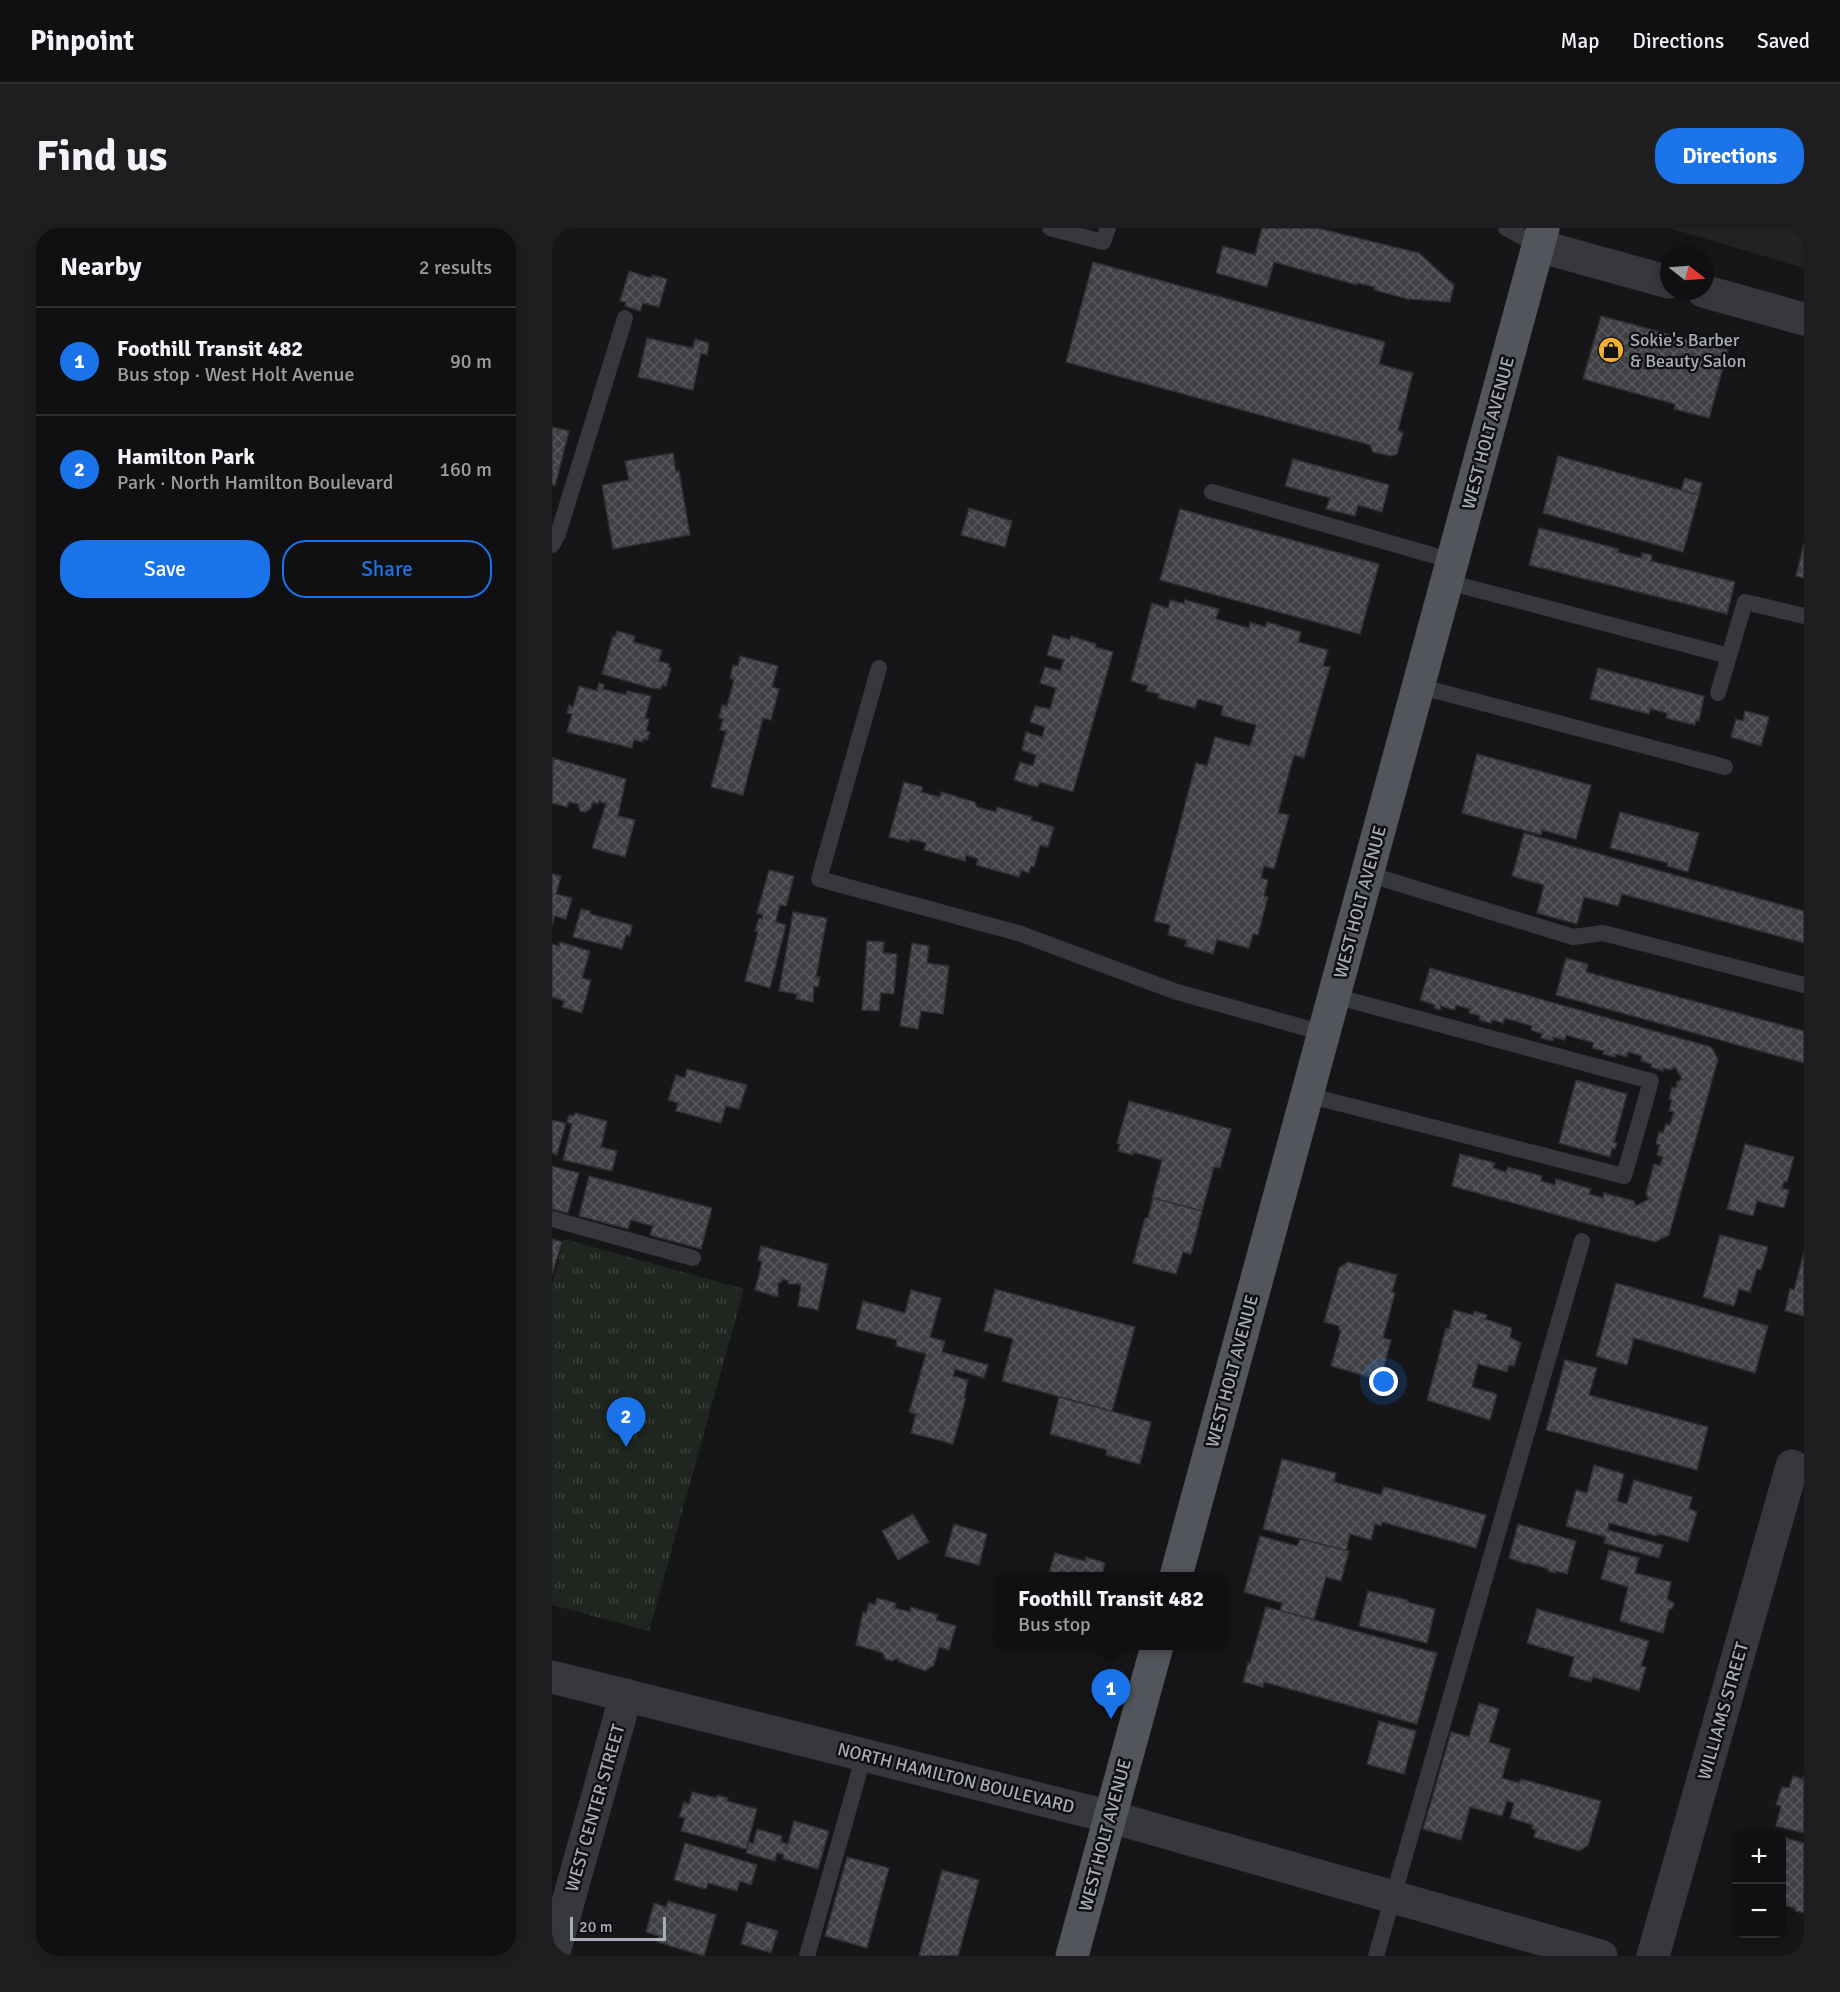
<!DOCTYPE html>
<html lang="en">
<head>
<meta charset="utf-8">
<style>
	body { margin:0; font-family:Signika,sans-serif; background:#1e1e20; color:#f1f3f6 }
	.controls { position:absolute; right:18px; bottom:18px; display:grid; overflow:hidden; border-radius:12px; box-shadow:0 3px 9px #0003 }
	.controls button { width:54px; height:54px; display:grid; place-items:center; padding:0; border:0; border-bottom:2px solid #303032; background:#101012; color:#f1f3f6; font:30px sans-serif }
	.compass { position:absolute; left:1108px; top:18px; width:54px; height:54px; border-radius:50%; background:#101012; box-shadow:0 3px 9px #0003; rotate:107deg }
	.scale { position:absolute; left:18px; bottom:15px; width:96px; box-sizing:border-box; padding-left:6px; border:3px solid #a8adb8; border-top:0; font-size:16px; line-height:21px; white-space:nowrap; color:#a8adb8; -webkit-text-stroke:4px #111113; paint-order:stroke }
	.you { position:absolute; left:832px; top:1154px; width:21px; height:21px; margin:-15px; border:4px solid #fff; border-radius:50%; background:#1a73e8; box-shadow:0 0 0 9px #1a73e833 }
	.badge { display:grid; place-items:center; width:39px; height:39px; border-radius:50%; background:#1a73e8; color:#fff; font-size:20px; font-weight:700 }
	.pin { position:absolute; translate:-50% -50px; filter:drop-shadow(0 2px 3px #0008) }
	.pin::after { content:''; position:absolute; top:32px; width:21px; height:18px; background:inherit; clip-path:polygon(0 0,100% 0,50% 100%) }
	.popup { position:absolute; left:442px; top:1344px; width:234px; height:78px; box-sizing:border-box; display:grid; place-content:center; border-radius:12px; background:#101012; filter:drop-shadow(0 2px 4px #0005); font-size:20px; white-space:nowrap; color:#9c9d9f }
	.popup b { font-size:22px; color:#f1f3f6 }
	.popup::after { content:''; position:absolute; left:50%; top:100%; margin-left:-12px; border:12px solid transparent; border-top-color:#101012 }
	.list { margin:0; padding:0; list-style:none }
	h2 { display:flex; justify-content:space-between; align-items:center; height:78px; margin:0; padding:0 24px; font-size:26px }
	h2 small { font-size:20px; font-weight:400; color:#9c9d9f }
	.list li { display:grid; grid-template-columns:39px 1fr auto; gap:18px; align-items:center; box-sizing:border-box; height:108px; padding:0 24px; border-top:2px solid #303032 }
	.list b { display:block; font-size:22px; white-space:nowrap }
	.list p { margin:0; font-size:20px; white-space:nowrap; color:#9c9d9f }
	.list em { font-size:20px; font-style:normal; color:#9c9d9f }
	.actions { display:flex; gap:12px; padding:18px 24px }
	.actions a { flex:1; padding:14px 0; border:2px solid #1a73e8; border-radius:24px; text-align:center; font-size:21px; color:#1a73e8 }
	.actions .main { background:#1a73e8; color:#fff }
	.map { position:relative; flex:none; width:1252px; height:1728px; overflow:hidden; border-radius:24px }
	header { display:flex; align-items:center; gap:36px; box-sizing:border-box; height:84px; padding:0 30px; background:#101012; border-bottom:2px solid #303032 }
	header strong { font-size:28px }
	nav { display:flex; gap:33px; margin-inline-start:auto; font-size:21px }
	.intro { display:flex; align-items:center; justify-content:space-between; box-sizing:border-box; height:144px; padding:0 36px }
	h1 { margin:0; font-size:42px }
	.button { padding:15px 27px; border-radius:24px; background:#1a73e8; color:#fff; font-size:21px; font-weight:700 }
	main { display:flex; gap:36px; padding:0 36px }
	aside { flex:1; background:#101012; border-radius:24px; box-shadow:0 3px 9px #0003 }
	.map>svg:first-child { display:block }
</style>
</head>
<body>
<header>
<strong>Pinpoint</strong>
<nav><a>Map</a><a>Directions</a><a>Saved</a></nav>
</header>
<div class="intro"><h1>Find us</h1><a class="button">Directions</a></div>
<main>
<aside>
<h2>Nearby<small>2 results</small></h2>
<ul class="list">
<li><span class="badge">1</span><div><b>Foothill Transit 482</b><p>Bus stop · West Holt Avenue</p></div><em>90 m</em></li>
<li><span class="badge">2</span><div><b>Hamilton Park</b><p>Park · North Hamilton Boulevard</p></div><em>160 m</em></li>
</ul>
<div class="actions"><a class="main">Save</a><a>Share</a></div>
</aside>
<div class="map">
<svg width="1252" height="1728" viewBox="0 0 1252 1728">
	<defs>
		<pattern id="park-tufts" width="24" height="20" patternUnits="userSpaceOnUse" patternTransform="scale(1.5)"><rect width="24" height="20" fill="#1e261f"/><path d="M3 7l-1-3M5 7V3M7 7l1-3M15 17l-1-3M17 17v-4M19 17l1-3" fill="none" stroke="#3c433d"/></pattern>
		<pattern id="building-cross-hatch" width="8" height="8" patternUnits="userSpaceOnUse" patternTransform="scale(1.5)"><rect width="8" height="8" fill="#404145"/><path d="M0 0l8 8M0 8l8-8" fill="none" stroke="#595a5e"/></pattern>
	</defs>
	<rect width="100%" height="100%" fill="#161618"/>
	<!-- built -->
	<path fill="#222225" d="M1117 0H1252V40Z"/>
	<!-- park -->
	<path fill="url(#park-tufts)" d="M12 1011 192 1061 97 1403 0 1377V1057Z"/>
	<!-- building -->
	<g fill="url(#building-cross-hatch)" stroke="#303034" stroke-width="1.5">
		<path d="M710 0H765L867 25 902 57 898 74 856 71 822 62 823 59 805 55V57L722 34 715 59 664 45 671 18 703 27Z"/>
		<path d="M541 34 833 114 827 136 861 145 846 202 851 205 845 226 839 228 821 224 818 217 514 134Z"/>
		<path d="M77 43 99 50 100 47 115 51 107 79 91 75 88 83 73 78 74 74 68 73Z"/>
		<path d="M1049 88 1176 122 1157 190 1122 181 1123 176 1031 151Z"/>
		<path d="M95 110 141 120 143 111 157 115 155 127 149 125 141 162 86 149Z"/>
		<path d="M0 199 17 203 3 258 0 257Z"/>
		<path d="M121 225 124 244 127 243 138 307 61 321 50 257 77 252 73 233Z"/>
		<path d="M1006 228 1147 267 1131 324 991 285Z"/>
		<path d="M741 231 837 257 830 284 806 277 803 288 774 281 778 270 733 258Z"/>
		<path d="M1133 250 1150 255 1147 267 1129 262Z"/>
		<path d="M417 280 460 293 453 319 409 307Z"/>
		<path d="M628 281 827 336 808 406 608 352Z"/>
		<path d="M987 300 1067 321 1065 324 1089 330 1090 325 1100 327 1099 333 1183 354 1175 386 977 337Z"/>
		<path d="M1252 315V350L1244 348Z"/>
		<path d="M618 372 632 376 633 372 667 381 664 391 697 400 698 394 713 399 715 394 749 404 746 414 776 422 771 438 778 439 752 530 742 527 726 585 737 587 722 641 712 638 709 650 716 652 712 668 716 669 706 707 701 706 697 720 665 712 661 726 633 718 635 712 616 707 618 697 602 693 644 535 655 538 663 509 698 518 704 497 669 487 671 478 646 471 643 480 606 470 607 466 594 463 596 458 579 453 600 375 616 380Z"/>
		<path d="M65 403 83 408 81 414 110 422 107 433 117 436 116 439 119 440 114 458 110 457 109 461 99 460 50 446 61 408 63 409Z"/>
		<path d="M501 407 518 412 519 408 544 416 543 419 561 424 521 564 488 554 485 559 462 552 468 534 481 538 484 527 470 522 474 504 490 509 493 499 478 494 483 478 498 481 504 460 488 455 493 439 508 443 512 432 495 427Z"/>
		<path d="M188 428 226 438 220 459 227 461 219 492 211 490 191 567 159 559 174 503 168 502 171 491 167 490 170 477 175 478 182 452 178 450 181 437 186 438Z"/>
		<path d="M1046 440 1152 468 1147 493 1144 492 1143 497 1114 490 1115 485 1099 481 1097 486 1038 471Z"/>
		<path d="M47 455 52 457 51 461 74 467 75 463 99 468 93 490 97 491 94 503 98 504 95 512 91 511V514L82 512 80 520 15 504 20 486 15 485 17 477 21 479 27 458 45 463Z"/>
		<path d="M1193 483 1217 489 1209 518 1179 509 1184 491 1191 493Z"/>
		<path d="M925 526 1039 557 1024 611 990 602 989 607 910 585Z"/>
		<path d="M1 530 74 551 66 588 83 592 73 629 40 620 54 576 47 573 46 576 41 574 39 580 34 584 28 583 26 576 17 574 15 579 0 575Z"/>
		<path d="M352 554 371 559 369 564 388 569 389 564 423 574 425 579 444 584 445 579 480 589 479 592 502 599 496 619 488 617 482 639 479 638 477 645 469 642 467 649 424 637 426 631 414 627 413 633 372 622 374 615 358 611 357 614 337 609Z"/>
		<path d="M1068 584 1147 605 1136 644 1115 638 1116 635 1058 620Z"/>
		<path d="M972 605 1252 683V715L1070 666 1066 678 1032 669 1025 696 985 685 992 657 960 648Z"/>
		<path d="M217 642 242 648 234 678 228 677 224 692V694L234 697 218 760 193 753 206 704 203 703 207 690 210 691 211 687 205 685Z"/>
		<path d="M0 646 9 648 4 666 20 670 14 691 3 688 0 697Z"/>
		<path d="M29 681 38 683V686L80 697 78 708 74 707 70 721 21 709Z"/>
		<path d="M241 684 275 690 264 749H268L266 759 262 758 261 774 244 771 245 766 227 763Z"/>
		<path d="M315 713 332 714 331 725 345 726 342 766 329 765 327 783 310 782Z"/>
		<path d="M8 714 38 723 30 750 39 752 30 785 10 779 12 773 0 769V716L7 718Z"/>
		<path d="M360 715 377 718 375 735 397 738 391 786 369 783 366 801 348 798Z"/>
		<path d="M1014 730 1036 736 1034 744 1252 803V835L1004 767Z"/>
		<path d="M878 740 1159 819 1166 831 1117 1007 1103 1014 900 958 908 926 943 935 941 940 954 944 956 939 990 948 989 953 1003 957 1004 951 1039 961 1037 966 1051 970 1052 965 1082 973 1084 978 1097 971 1094 966 1102 936 1108 938 1111 929 1105 927 1108 917 1104 916 1107 904 1111 905 1114 896 1118 897 1122 884 1117 883 1120 872 1117 871 1120 859 1124 860 1125 854 1130 851 1123 839 1118 842 1112 840 1111 843 1099 839 1100 836 1089 833 1090 828 1076 824 1075 829 1064 826 1063 829 1051 826 1052 823 1040 820 1042 815 1014 807 1013 812 1001 809V813L989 810 990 806 979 802 980 798 953 790 951 795 940 792 939 795 927 792 928 788 917 785 918 781 904 777 903 782 889 778 888 782 882 780 883 777 868 772Z"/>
		<path d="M135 841 195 857 187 881 174 878 169 895 124 883 126 875 116 872 124 847 133 850Z"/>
		<path d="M1024 852 1075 866 1062 914 1065 915 1063 921 1060 920 1058 929 1007 915Z"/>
		<path d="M577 873 679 901 668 940 662 939 650 983 600 970 610 932 581 924V927L566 923 568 916 565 915Z"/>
		<path d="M23 885 55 893 49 919 65 923 60 943 11 932 20 896 15 894 17 887 22 888Z"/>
		<path d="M0 892 14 895 5 927 0 925Z"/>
		<path d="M1193 916 1242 929 1235 954 1232 953 1230 960 1237 962 1232 980 1205 973 1201 988 1175 981Z"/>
		<path d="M0 938 27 945 16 985 0 981Z"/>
		<path d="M37 948 160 980 149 1021 98 1007 101 998 79 992 76 1001 27 988Z"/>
		<path d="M601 970 650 983 639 1026 631 1024 624 1046 581 1035 593 990H596Z"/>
		<path d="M1168 1007 1216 1019 1209 1042 1205 1041 1198 1064 1187 1061 1182 1078 1151 1069Z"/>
		<path d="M0 1011 10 1014 0 1047Z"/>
		<path d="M209 1018 276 1036 266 1082 246 1078 249 1056H236L237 1053 231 1051 230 1054 226 1055V1069L203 1062 210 1034 206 1032Z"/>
		<path d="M1252 1024V1088L1233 1083 1238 1060 1242 1062Z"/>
		<path d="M796 1034 845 1047 840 1064 843 1065 831 1110 839 1112 828 1152 779 1138 789 1102H787V1098L772 1094 787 1040Z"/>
		<path d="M1064 1055 1216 1098 1203 1145 1082 1110 1075 1137 1044 1128Z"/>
		<path d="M443 1061 583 1099 560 1183 450 1153 461 1111 432 1103Z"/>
		<path d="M359 1062 389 1070 378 1109 393 1113 390 1124 436 1137 432 1150 403 1141 401 1148 416 1152 412 1170H414L401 1216 359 1205 364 1186 357 1184 374 1126 344 1118 345 1112 304 1101 311 1073 353 1085Z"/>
		<path d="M902 1082 921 1087 922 1083 935 1087 933 1091 960 1100 958 1109 969 1115 962 1138 957 1137 955 1144 926 1136 920 1159 945 1166 938 1192 875 1172 894 1100 897 1101Z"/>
		<path d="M1013 1132 1045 1140 1037 1167 1156 1199 1145 1242 994 1202Z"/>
		<path d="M507 1169 599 1194 588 1236 554 1227 555 1222 498 1206Z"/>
		<path d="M730 1231 784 1245 782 1254 829 1267 832 1259 934 1287 924 1320 830 1294 829 1298 823 1296 819 1312 798 1306 794 1323 711 1301Z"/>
		<path d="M1042 1237 1072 1246 1065 1273 1075 1276 1082 1252 1140 1269 1137 1281 1145 1284 1136 1314 1105 1305V1308L1057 1295 1056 1302 1111 1317 1107 1330 1052 1315 1054 1309 1014 1298 1024 1262 1035 1265Z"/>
		<path d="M361 1286 377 1314 346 1332 330 1303Z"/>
		<path d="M402 1296 435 1306 427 1337 393 1328Z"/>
		<path d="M966 1296 1024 1313 1015 1346 1004 1343 1003 1345 996 1343 997 1341 974 1335V1336L957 1330Z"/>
		<path d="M708 1308 745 1318 748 1311 797 1323 789 1353 774 1349 762 1391 728 1383 730 1375 692 1364Z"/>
		<path d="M1057 1322 1087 1330 1083 1345 1119 1354 1115 1371 1122 1375 1120 1381H1117L1111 1405 1068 1393 1076 1359 1049 1351Z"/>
		<path d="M503 1325 533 1333 534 1329 553 1335 550 1348H496Z"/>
		<path d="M816 1363 856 1372 855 1374 883 1381 875 1415 807 1398Z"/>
		<path d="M325 1370 344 1375 343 1380 358 1384 359 1379 386 1387 384 1392 404 1398 397 1422 387 1419 382 1437 373 1443 346 1433 347 1430 340 1433 333 1431 331 1425 304 1417 311 1384 314 1385 317 1375 323 1377Z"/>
		<path d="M714 1379 885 1425 865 1496 712 1454 711 1459 691 1454 696 1434 698 1435Z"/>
		<path d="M985 1381 1097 1413 1089 1438 1094 1439 1087 1463 1041 1449 1039 1454 1017 1448 1022 1429 975 1415Z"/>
		<path d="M927 1475 947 1481 937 1514 958 1521 950 1550 967 1555 969 1551 1049 1573 1036 1617 1027 1623 982 1609 984 1602 980 1601 981 1597 958 1590 962 1575 955 1573 950 1588 918 1579 909 1612 871 1601 899 1504 917 1509Z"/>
		<path d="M827 1493 864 1503 852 1546 815 1536Z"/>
		<path d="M1252 1547V1605L1224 1598 1229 1578 1224 1577 1230 1559 1237 1560 1241 1548 1251 1551Z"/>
		<path d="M140 1564 165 1570V1567L176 1570 175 1573 205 1581 194 1621 129 1603 133 1590 127 1589 132 1574 137 1576Z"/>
		<path d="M242 1593 277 1603 266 1641 231 1631 232 1627 225 1625 223 1633 194 1625 197 1614 201 1616 205 1601 230 1608 229 1614 236 1616Z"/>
		<path d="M1230 1609 1252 1615V1685L1243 1683V1680L1230 1677Z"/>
		<path d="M133 1615 205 1637 199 1657 188 1653 185 1663 156 1655 154 1661 122 1652Z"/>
		<path d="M295 1629 337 1640 315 1720 273 1708Z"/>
		<path d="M390 1642 427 1652 406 1728H367Z"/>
		<path d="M116 1673 164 1687 152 1728 105 1714 107 1708 94 1704 102 1675 114 1679Z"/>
		<path d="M195 1694 226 1703 219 1725 189 1716Z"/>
	</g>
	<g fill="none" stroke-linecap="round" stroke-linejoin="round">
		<!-- service -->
		<g stroke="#37383d" stroke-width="16">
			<path d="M498 0 551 14 556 0"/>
			<path d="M954 0 987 18"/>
			<path d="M660 264 901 333"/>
			<path d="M0 317 6 306 73 90"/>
			<path d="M896 354 1177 428"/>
			<path d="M327 440 267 651 466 705 625 764 772 805"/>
			<path d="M866 458 1173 539"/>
			<path d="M1166 465 1193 374 1252 388"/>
			<path d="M816 646 1021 709 1051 705 1252 757"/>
			<path d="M755 867 1072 948 1099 853 782 768"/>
			<path d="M0 991 141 1030"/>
			<path d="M255 1728 312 1527"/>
			<path d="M824 1728 1030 1013"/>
		</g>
		<!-- minor -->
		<g stroke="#37383d" stroke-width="33">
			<path d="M987 18 1117 54"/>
			<path d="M1151 63 1252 91"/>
			<path d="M1 1728 74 1467"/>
			<path d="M1101 1728 1240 1238"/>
		</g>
		<!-- tertiary -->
		<path stroke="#37383d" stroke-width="33" d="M0 1449 559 1589 1049 1728"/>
		<!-- primary -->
		<g stroke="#53555c" stroke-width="33">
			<path d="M624 1348 991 0"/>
			<path d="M520 1728 605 1418"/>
		</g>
	</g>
	<!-- icons -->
	<defs>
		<g id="shop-disc" transform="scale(1.35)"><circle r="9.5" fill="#f2b134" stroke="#111113"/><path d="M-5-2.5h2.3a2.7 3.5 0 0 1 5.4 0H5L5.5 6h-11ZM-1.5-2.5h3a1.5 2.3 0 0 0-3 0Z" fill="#111"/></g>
	</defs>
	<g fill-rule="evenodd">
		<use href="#shop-disc" x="1059" y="122"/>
	</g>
	<g text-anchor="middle" stroke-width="5" stroke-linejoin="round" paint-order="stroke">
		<!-- poi labels -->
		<g font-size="18" fill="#a8adb8" stroke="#111113" text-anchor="start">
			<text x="1078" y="118">Sokie's Barber<tspan x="1078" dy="21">&amp; Beauty Salon</tspan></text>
		</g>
		<!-- street labels -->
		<g font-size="18" fill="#a8adb8" stroke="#111113">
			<text transform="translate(936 205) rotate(-75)" y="6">WEST HOLT AVENUE</text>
			<text transform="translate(808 674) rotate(-75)" y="6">WEST HOLT AVENUE</text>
			<text transform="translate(680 1143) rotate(-75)" y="6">WEST HOLT AVENUE</text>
			<text transform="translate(1171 1483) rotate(-74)" y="6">WILLIAMS STREET</text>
			<text transform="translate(404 1550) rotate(14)" y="6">NORTH HAMILTON BOULEVARD</text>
			<text transform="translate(43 1580) rotate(-74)" y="6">WEST CENTER STREET</text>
			<text transform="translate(553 1607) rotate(-75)" y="6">WEST HOLT AVENUE</text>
		</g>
	</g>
</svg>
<div class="controls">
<button>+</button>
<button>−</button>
</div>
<svg class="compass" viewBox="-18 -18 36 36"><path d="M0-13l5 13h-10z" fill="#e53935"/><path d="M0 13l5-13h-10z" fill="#9c9d9f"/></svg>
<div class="scale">20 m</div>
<div class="you"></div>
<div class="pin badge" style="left:559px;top:1491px">1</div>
<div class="popup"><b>Foothill Transit 482</b>Bus stop</div>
<div class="pin badge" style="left:74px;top:1219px">2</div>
</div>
</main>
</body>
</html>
